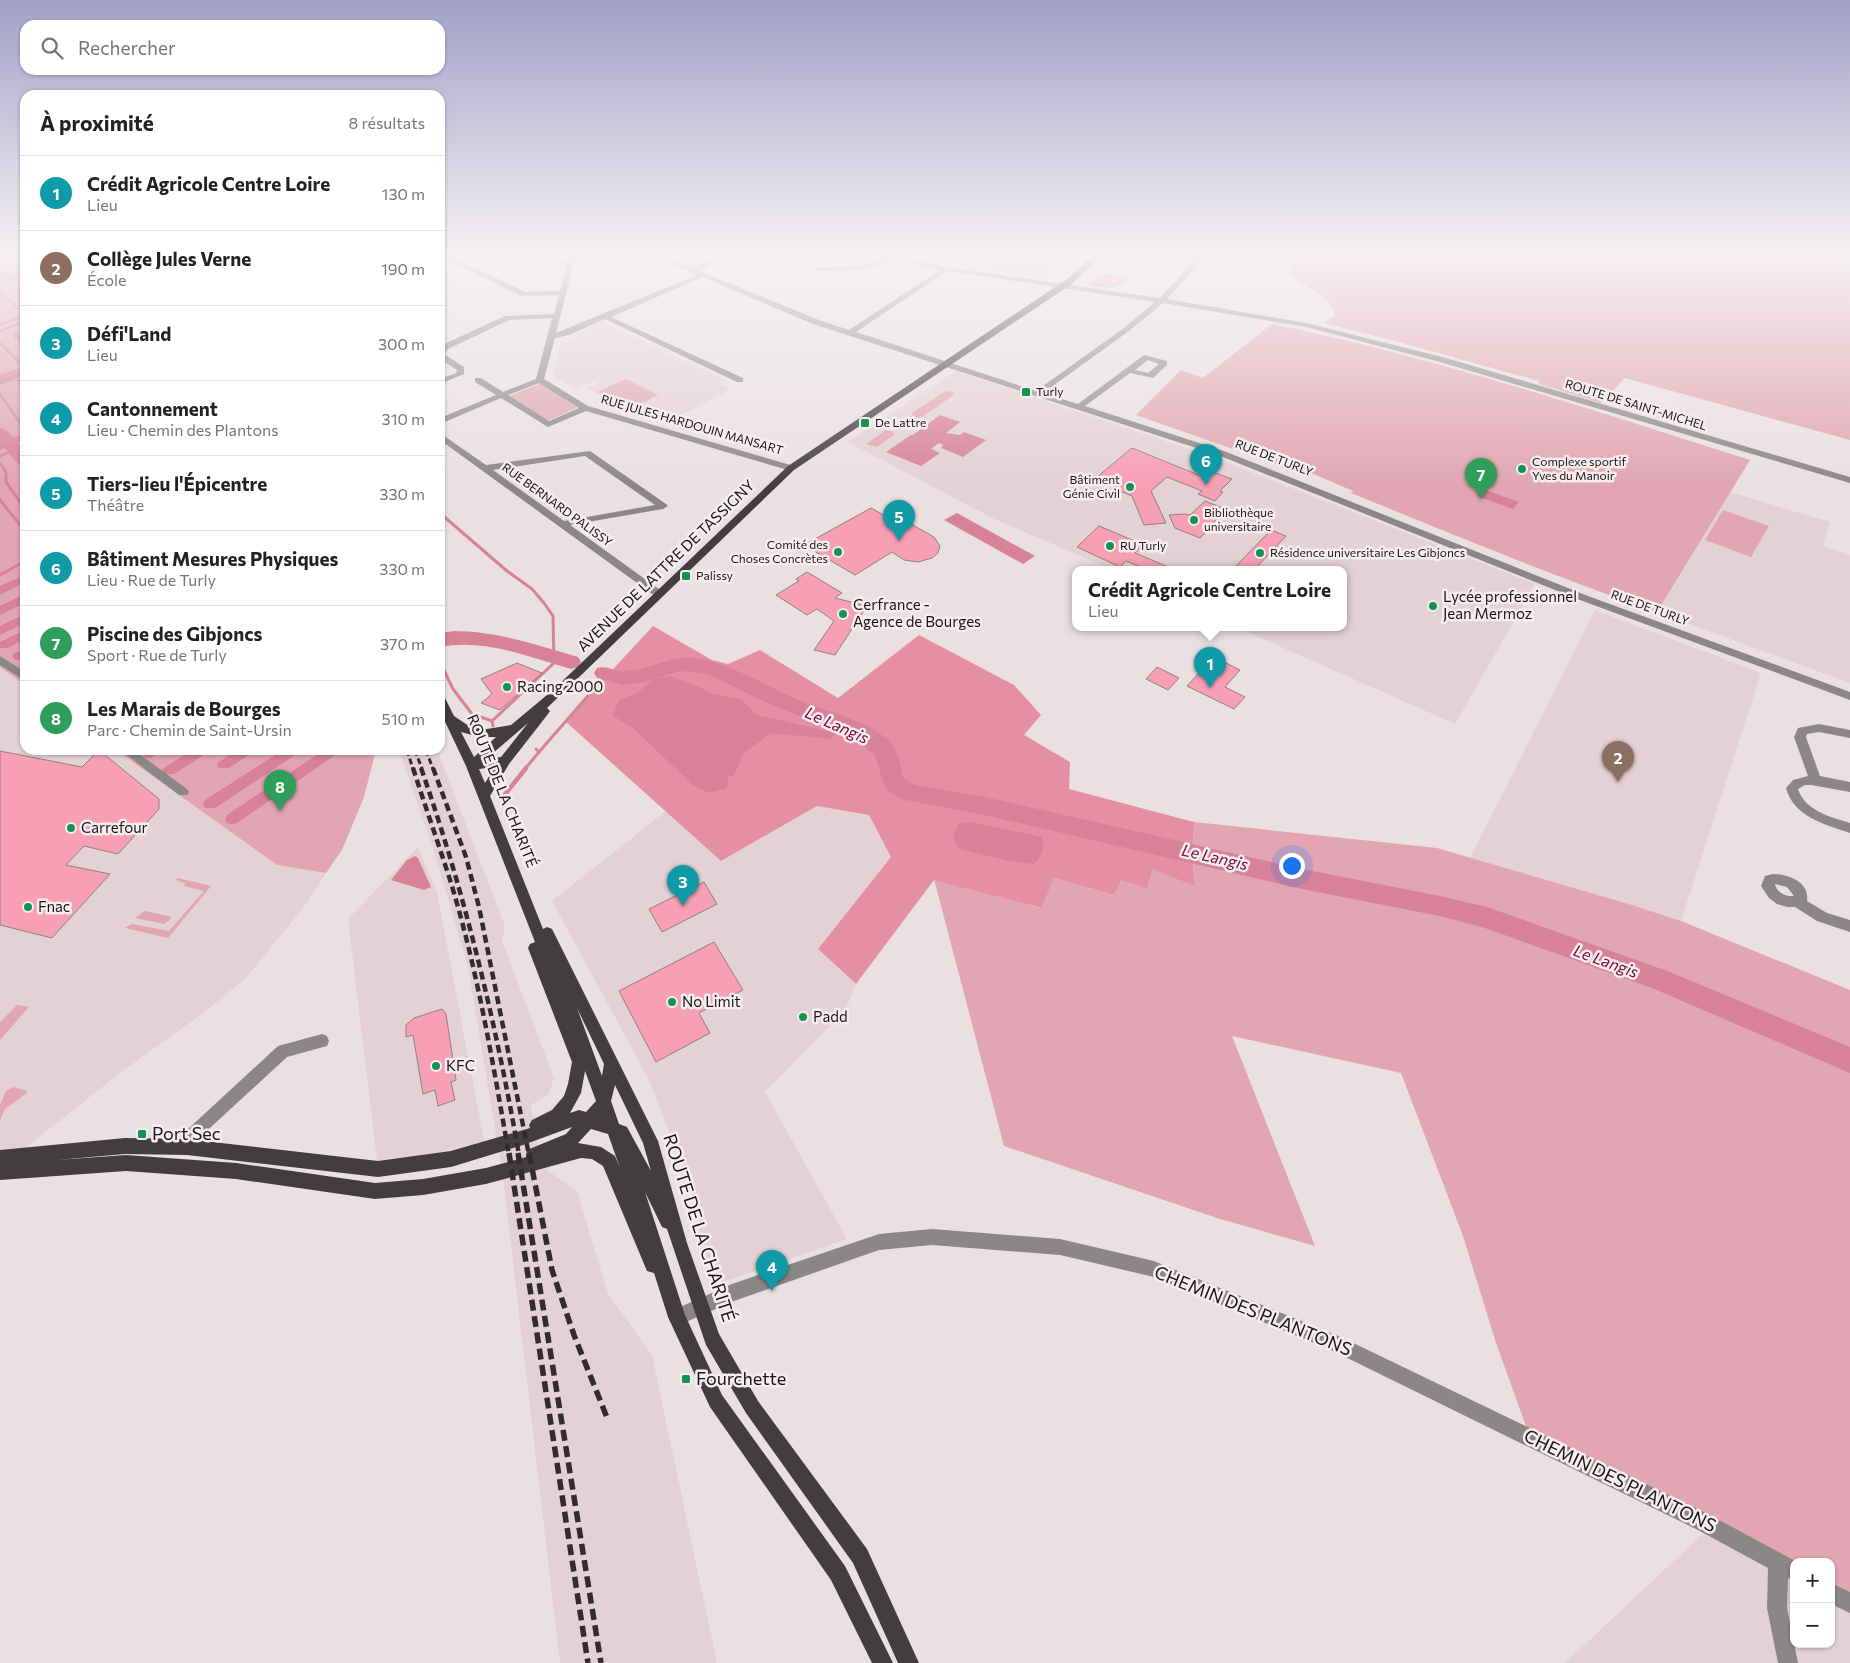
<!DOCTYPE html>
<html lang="fr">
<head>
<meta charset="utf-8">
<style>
	body { margin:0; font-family:Commissioner,sans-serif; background:#f2f2f2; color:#222 }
	.controls { position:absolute; right:15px; bottom:15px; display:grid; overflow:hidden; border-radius:10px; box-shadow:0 1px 4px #0004 }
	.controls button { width:45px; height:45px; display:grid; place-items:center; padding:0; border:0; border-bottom:1px solid #e0e0e0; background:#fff; color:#222; font:25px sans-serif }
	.you { position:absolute; left:1291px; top:865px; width:18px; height:18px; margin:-12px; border:4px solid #fff; border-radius:50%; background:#1a73e8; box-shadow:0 0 0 8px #1a73e833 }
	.badge { display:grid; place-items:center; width:32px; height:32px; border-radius:50%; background:#139351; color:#fff; font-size:16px; font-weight:700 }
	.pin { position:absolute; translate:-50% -41px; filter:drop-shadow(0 1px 2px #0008) }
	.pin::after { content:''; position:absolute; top:26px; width:18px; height:15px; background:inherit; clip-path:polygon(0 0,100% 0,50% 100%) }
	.popup { position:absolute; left:1072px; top:566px; width:275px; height:65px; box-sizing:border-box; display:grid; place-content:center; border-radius:10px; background:#fff; filter:drop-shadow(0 1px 4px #0005); font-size:16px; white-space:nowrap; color:#767676 }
	.popup b { font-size:19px; color:#222 }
	.popup::after { content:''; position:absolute; left:50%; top:100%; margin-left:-10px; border:10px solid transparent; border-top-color:#fff }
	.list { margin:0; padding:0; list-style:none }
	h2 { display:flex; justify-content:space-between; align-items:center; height:65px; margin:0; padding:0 20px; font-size:21px }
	h2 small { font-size:16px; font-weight:400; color:#767676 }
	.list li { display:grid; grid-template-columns:32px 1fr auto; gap:15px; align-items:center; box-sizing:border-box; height:75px; padding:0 20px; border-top:1px solid #e0e0e0 }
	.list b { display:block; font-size:19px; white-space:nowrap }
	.list p { margin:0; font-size:16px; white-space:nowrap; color:#767676 }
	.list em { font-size:16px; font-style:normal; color:#767676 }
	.icon { flex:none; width:28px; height:28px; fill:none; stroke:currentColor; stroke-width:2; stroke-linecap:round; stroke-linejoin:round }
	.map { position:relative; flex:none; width:1850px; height:1663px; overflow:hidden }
	.search { position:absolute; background:#fff; box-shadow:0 1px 4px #0004; left:20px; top:20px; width:425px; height:55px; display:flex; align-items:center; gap:12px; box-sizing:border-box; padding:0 18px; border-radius:15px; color:#767676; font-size:19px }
	.panel { position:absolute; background:#fff; box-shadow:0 1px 4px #0004; left:20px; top:90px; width:425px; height:665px; border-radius:15px }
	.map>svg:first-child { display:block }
</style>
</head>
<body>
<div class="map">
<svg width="1850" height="1663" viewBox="0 0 1850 1663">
	<rect width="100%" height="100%" fill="#eae0e2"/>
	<!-- built -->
	<g fill="#e4d1d5">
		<path d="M903 254H1075L1045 280 976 270Z"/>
		<path d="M603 322 727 381 722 384 731 389 668 422 640 407 630 412 587 388 599 382 596 380 575 389 553 376 560 346 582 336 578 333Z"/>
		<path d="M956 371 1213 457 1535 584 1455 724 1236 627H1344V569H1110L992 518 848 442Z"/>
		<path d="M1730 492 1830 522 1823 546 1850 555V683L1657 612Z"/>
		<path d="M1595 610 1761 673 1681 921 1632 905 1470 858Z"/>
		<path d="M0 667 25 685V750H116L277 865 326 873 307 903 246 978 202 1014 120 1073 0 1168Z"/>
		<path d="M399 750H437L505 926 502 941 554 1078 549 1094 531 1105 541 1166 577 1191 608 1294 652 1355 717 1663H560L503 1177 468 967 432 845Z"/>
		<path d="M817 806 869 815 891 857 818 949 856 985 845 1011 765 1092 847 1239 714 1285 685 1172 649 1080 552 901 666 811 721 861Z"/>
		<path d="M418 847 437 892 485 1146 378 1169 348 919Z"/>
		<path d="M1711 1526 1794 1571V1644H1831V1593L1850 1603V1663H1565Z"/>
	</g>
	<!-- green -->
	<g fill="#e1a5b3">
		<path d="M0 254H25V685L0 667Z"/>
		<path d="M932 254H1067C1060 263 1050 266 1039 268 1019 270 950 263 932 254Z"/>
		<path d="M1296 254H1850V440L1625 378 1601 403 1539 384V381L1388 339 1323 323 1334 316 1335 311 1324 297 1288 274Z"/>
		<path d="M1272 324C1434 357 1592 410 1750 460L1657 612C1553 576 1452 534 1351 493L1353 491 1288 463 1284 467 1136 415 1181 370 1203 378Z"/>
		<path d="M626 379 658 395 629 410 597 392Z"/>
		<path d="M541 383 577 407V408L547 421 509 396Z"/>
		<path d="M949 391 954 393V395L922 417 917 418 912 415V413L944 392Z"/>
		<path d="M886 430 892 431 895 434 877 447 866 444Z"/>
		<path d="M1723 510 1769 526 1751 557 1705 540Z"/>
		<path d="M116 750H376L364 797 342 850 326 873 277 865Z"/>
		<path d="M1194 822 1437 848 1632 905 1681 921 1850 990V1603L1831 1593V1562H1794L1530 1437 1496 1343 1463 1236 1401 1073 1232 1036 1315 1246 1220 1219 1004 1146 934 879 1040 908 1054 878 1114 895 1120 880 1152 869 1195 885 1192 857Z"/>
		<path d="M178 878 211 886 168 938 125 928 132 924 169 931 204 891 184 886 185 883 175 880Z"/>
		<path d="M145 911 168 916 171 917V919L164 924 135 918Z"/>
		<path d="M17 1005 29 1007 0 1040V1022Z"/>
		<path d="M13 1087 27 1091V1093L5 1109 0 1120V1105L6 1091Z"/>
	</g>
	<!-- forest -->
	<path fill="#e58fa5" d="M653 626 712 660 728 664 760 650 838 698 919 635 1014 685 1041 715 1024 735 1070 762 1069 789 1194 822 1192 857 1195 886 1152 869 1147 888 1121 880 1114 895 1054 878 1041 908 934 880 856 984 818 949 891 857 869 815 817 806 721 861 565 721Z"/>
	<!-- water -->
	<g fill="#d78298">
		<path d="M940 415 960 422 946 433 960 435 964 432 986 440 963 457 941 448 943 445 939 443 931 449 940 453 921 466 886 452 911 435H913Z"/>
		<path d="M1483 489 1519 502 1513 509 1477 496Z"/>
		<path d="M957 513 1035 556 1023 564 944 520Z"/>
		<path d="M670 676 699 687 712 694 741 699 756 715 837 733 830 739 771 733 743 754 734 776 728 777 727 788 709 793 694 786 633 728 613 716 619 700 636 694 654 679Z"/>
		<path d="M970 822 1042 837C1046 847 1041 857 1034 864L1010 861 959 849 953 838 958 824Z"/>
		<path d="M415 856 418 858 431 887 424 890 391 880 407 860Z"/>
	</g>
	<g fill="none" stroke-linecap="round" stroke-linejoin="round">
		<!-- stream-far2 -->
		<g stroke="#d78298" stroke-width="2.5">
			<path d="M14 254 25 265"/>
			<path d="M0 273 25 293"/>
			<path d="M0 292 25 314"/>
			<path d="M0 325 25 315"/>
			<path d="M0 331 25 321"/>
			<path d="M0 343 25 368"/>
			<path d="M0 375 4 379"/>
			<path d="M14 375 25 390"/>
			<path d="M0 394 25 430"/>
			<path d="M0 456 25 445"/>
			<path d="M0 463 6 472V477"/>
		</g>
		<!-- stream-far1 -->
		<g stroke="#d78298" stroke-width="3">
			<path d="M6 475V482L25 509"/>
			<path d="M0 500 25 531"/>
			<path d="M441 514 507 571 532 589 544 603 553 616 554 663 492 721"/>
			<path d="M0 575 25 561"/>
			<path d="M440 662 453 689 472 714 492 721 493 726"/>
			<path d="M536 749 539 752 607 674"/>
			<path d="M525 769 539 752"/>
		</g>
		<!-- stream -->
		<path stroke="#d78298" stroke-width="4.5" d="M503 797 526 768"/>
		<!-- canal -->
		<g fill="#d78298" fill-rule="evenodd">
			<path d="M25 271V276L0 285V280Z"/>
			<path d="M13 333H19L25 339V346L13 337Z"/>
			<path d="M25 433V439L0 450V443Z"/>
			<path d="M25 575V582L0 595V586Z"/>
			<path d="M25 594V603L0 615V606Z"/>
			<path d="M25 614V623L0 635V626Z"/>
			<path d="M25 630V639L8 648H0V642Z"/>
			<path d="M25 649V658L18 660 14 659 12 656 14 653Z"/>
			<path d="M161 750 160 753 149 759 144 757 143 754 145 750Z"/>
			<path d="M192 750H208L207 753 174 774H164L162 771 164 768Z"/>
			<path d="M237 750H253L252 753 229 768H219L217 765 219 762Z"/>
			<path d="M283 750H299L298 753 215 808H205L203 804 205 800Z"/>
			<path d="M324 750H339L338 753 237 823 232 824 227 823 225 819 227 815Z"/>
		</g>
		<!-- river -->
		<g fill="#d78298" fill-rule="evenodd">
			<path d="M25 366V376L0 385V375Z"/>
			<path d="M0 428 6 430 25 451V466L19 465 0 443Z"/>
			<path d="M454 631C497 631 537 645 578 657L581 662 578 667 571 669C528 657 485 638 440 647V633Z"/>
			<path d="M689 657C731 662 764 686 803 702 831 713 863 719 887 739 898 749 900 764 903 778L914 785 985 797 1302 869 1440 896 1487 907 1670 972 1850 1047V1073L1652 988 1485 928 1440 916 1302 889 985 815 900 799 885 788 875 755 862 744 839 731 776 707 708 674 680 671 640 683 623 685 597 678 594 673 597 668C607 665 613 671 623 671 646 671 666 658 689 657Z"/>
		</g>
	</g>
	<!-- building -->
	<g fill="#f79fb5" stroke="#8b8284">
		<path d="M1104 275H1113L1126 281 1112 287 1091 285 1095 278Z"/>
		<path d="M1132 448 1201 476 1207 470 1232 479 1220 491 1223 492 1215 501 1198 494 1202 491 1167 477 1151 491 1166 523 1144 525 1132 496 1113 488 1118 485 1097 477Z"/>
		<path d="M1205 501 1223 508 1216 514 1220 516 1212 524 1214 525 1200 538 1175 528 1169 515 1185 514 1190 515Z"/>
		<path d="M871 508 907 528 913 525 934 537 940 546 938 553 932 558 918 562 904 560 892 552 855 575 804 545Z"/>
		<path d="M1099 526 1144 545 1135 553 1173 569H1145L1126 561 1120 567 1077 547Z"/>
		<path d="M1271 530 1286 536 1255 569H1233Z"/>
		<path d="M807 572 842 593 835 598 867 606 835 655 814 650 834 621 817 609 807 615 776 595 797 582 799 581 796 579Z"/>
		<path d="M1214 657 1240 670 1225 687 1245 697 1234 709 1187 686Z"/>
		<path d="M517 663 542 673 500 710 481 703 492 694 481 679Z"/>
		<path d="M1157 667 1179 678 1168 690 1146 679Z"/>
		<path d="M99 750 159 799V809L118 854 84 846 66 865 110 874 52 938 0 925V751L82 767Z"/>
		<path d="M704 882 717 904 662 932 649 909Z"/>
		<path d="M714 942 743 990 699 1013 710 1033 656 1062 619 991Z"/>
		<path d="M442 1009 446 1014 456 1080 451 1082 455 1100 438 1106 435 1090 423 1094 413 1035 406 1037V1025L414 1018Z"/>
	</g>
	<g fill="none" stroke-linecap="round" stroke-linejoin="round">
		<!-- minor -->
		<g fill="#8b8787" fill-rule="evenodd">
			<path d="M440 254H447L525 292 560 291 567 265 552 260 549 254H556L557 258 568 261 569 254H576L556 333 697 275 650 254H660L694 268 719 254H728L699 271 819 320 849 330 940 270 891 259C868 273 843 271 817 271L814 269 815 268 864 265 884 257 876 254H890L946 267 1160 298 1184 272 1197 254H1204L1189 275 1167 299 1306 323 1446 358 1850 477V483L1440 362 1306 327 1163 303 1129 331 1043 393 1078 404 1144 355 1167 361V365L1153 378 1130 373 1085 406 1224 451 1588 596 1850 692V700L1580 600 1218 455 813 324 703 277 611 317 743 378V382H737L605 319 569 335 555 338 544 379 588 406 794 466V470H788L586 411 548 427 501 398 440 424V418L496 395 475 382V378H481L503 392 536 379 552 318 509 320 448 349 444 354 464 367V374L440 384V379L456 373 457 370 440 359V349L442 345 505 316 554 314 559 295 521 296 440 256ZM947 271 1155 302 1124 328 1036 391 856 332ZM1148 360 1159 364 1148 373 1135 370ZM539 383 579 408 549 421 508 395Z"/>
			<path d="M1267 254H1273V255L1270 257Z"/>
			<path d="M440 433 486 465 590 451 666 504 668 506 663 509 570 525 663 592V596H655L440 440ZM585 456 655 505 564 521 493 470Z"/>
			<path d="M0 656 25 672V681L0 665Z"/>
			<path d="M1819 724 1850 730V738L1819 732 1807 734 1806 737 1820 776 1850 782V792L1811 785H1805L1798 789C1805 811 1831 817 1850 823V833C1824 824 1794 817 1786 788L1793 780 1808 776 1794 737 1798 728Z"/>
			<path d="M120 750H134L187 789 189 792 187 795H179Z"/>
			<path d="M1773 874C1788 874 1810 882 1807 901L1827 913 1850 920V932L1817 921 1795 907H1787L1777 904 1769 898 1761 886 1765 876ZM1775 884 1787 887 1794 896C1786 897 1777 893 1775 884Z"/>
			<path d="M322 1034 327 1036 329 1041 327 1046 287 1057 198 1139 193 1152 187 1155 181 1152 179 1147 188 1129 278 1046Z"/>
			<path d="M932 1229 1060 1239 1154 1261 1343 1338 1710 1515 1797 1562H1794V1581L1788 1578 1787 1608 1798 1663H1778L1767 1608 1768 1568 1696 1529 1331 1350 1154 1277 1060 1255 932 1245 879 1250 734 1301 677 1326 671 1323 668 1317 671 1311 732 1284 879 1234Z"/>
			<path d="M1831 1583 1850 1592V1613L1831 1604Z"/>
		</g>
		<!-- major -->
		<path fill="#443d3f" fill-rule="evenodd" d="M1095 254H1103L1073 283 794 470 547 708 550 711 548 714 509 764 490 796 543 929 547 927 552 929 658 1141 687 1243 719 1334 758 1401 867 1549 919 1663H898L853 1563 746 1413 706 1345 667 1229 662 1227 645 1192 685 1315 722 1395 845 1566 893 1663H872L831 1580 710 1407 668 1317 654 1273 647 1271 603 1166 592 1159 581 1158 486 1184 423 1195 375 1199 236 1179 126 1171 0 1180V1150L125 1138 187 1139 378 1161 451 1151 530 1128 529 1125 532 1120 552 1110 564 1096 568 1084 572 1062 528 948 530 944 535 942 466 766 440 711V695L444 696 454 716 469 726 487 729 511 725 553 690 788 466 1067 279ZM528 723 501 757 486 759ZM461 732 480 737H496L474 757ZM495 767 485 783 479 769ZM577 1008 604 1064 602 1076ZM585 1071 596 1101 586 1112 579 1110 570 1113 581 1093ZM615 1085 643 1143 651 1171 627 1127 619 1124 611 1101ZM572 1127 566 1134 527 1150 526 1157 486 1168 423 1179 375 1183 236 1163 126 1155 57 1160 125 1154 187 1155 378 1177 451 1167 523 1145ZM591 1129 608 1134 620 1168 615 1156 601 1147 578 1143Z"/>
		<!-- rail-far2 -->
		<g stroke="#312d2e" stroke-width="3" stroke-dasharray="6 3" stroke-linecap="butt">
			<path d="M407 750 413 769"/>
			<path d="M415 750 422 769"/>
			<path d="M426 750 433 769"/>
		</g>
		<!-- rail-far1 -->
		<g stroke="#312d2e" stroke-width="4.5" stroke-dasharray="8 4.5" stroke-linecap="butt">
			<path d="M413 768C425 806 439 845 451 883 478 972 493 1064 509 1155"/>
			<path d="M421 768C465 894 496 1023 519 1155"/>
			<path d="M433 768 466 857 479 907 529 1155"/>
		</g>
		<!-- rail -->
		<g stroke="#312d2e" stroke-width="5.5" stroke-dasharray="11 5.5" stroke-linecap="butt">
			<path d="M509 1153 588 1663"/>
			<path d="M518 1153 601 1663"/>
			<path d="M529 1153 552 1270 574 1335 608 1420"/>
		</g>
	</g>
	<!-- sky -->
	<linearGradient id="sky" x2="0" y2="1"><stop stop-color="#a1a0c8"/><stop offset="0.52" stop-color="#f6f1f2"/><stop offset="1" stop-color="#f6f1f2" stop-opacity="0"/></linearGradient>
	<rect width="1850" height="487" fill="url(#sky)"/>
	<!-- markers -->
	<g fill="#139351" stroke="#f7edef" stroke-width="2">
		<rect x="1021" y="387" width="10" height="10" rx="2.5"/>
		<rect x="860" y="418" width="10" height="10" rx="2.5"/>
		<circle cx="1522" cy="469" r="5"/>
		<circle cx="1130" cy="487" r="5"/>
		<circle cx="1194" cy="520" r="5"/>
		<circle cx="1110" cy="546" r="5"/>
		<circle cx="838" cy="552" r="5"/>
		<circle cx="1260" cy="553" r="5"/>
		<rect x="681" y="571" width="10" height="10" rx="2.5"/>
		<circle cx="1433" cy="606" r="5"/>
		<circle cx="843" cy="614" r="5"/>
		<circle cx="507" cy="687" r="5"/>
		<circle cx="71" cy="828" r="5"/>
		<circle cx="28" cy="907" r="5"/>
		<circle cx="672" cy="1002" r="5"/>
		<circle cx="803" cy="1017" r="5"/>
		<circle cx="436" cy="1066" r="5"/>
		<rect x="137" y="1129" width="10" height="10" rx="2.5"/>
		<rect x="681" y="1374" width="10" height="10" rx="2.5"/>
	</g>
	<g text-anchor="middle" stroke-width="5" stroke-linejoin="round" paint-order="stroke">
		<!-- far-poi labels -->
		<g font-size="12" fill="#191617" stroke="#f7edef" text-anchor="start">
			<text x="1036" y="396">Turly</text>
			<text x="875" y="427">De Lattre</text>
			<text x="1532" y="466">Complexe sportif<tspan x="1532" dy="14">Yves du Manoir</tspan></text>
			<text x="1120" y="484" text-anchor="end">Bâtiment<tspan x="1120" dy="14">Génie Civil</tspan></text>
			<text x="1204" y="517">Bibliothèque<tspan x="1204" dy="14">universitaire</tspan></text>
			<text x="828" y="549" text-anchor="end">Comité des<tspan x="828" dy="14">Choses Concrètes</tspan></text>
			<text x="1120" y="550">RU Turly</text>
			<text x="1270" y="557">Résidence universitaire Les Gibjoncs</text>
			<text x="696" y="580">Palissy</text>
		</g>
		<!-- far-street labels -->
		<g font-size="12" fill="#191617" stroke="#f7edef">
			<text transform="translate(1636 405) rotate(17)" y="4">ROUTE DE SAINT-MICHEL</text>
			<text transform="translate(692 425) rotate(16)" y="4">RUE JULES HARDOUIN MANSART</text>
			<text transform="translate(1274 458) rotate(21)" y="4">RUE DE TURLY</text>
			<text transform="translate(557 505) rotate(36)" y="4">RUE BERNARD PALISSY</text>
			<text transform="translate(1650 608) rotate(20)" y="4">RUE DE TURLY</text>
		</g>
		<!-- street labels -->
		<g font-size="15" fill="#191617" stroke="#f7edef">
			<text transform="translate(666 566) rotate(-44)" y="5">AVENUE DE LATTRE DE TASSIGNY</text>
			<text transform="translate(502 791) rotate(68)" y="5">ROUTE DE LA CHARITÉ</text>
		</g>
		<!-- poi labels -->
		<g font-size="15" fill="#191617" stroke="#f7edef" text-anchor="start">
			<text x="1443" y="602">Lycée professionnel<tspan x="1443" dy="17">Jean Mermoz</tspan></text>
			<text x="853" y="610">Cerfrance -<tspan x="853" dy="17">Agence de Bourges</tspan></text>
			<text x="517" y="692">Racing 2000</text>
			<text x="81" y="833">Carrefour</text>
			<text x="38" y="912">Fnac</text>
			<text x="682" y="1007">No Limit</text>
			<text x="813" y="1022">Padd</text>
			<text x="446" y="1071">KFC</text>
		</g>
		<!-- water labels -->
		<g font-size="16" font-style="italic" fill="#730a36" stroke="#f7edef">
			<text transform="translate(837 725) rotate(24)" y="6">Le Langis</text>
			<text transform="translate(1215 857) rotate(13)" y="6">Le Langis</text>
			<text transform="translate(1606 961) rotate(20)" y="6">Le Langis</text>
		</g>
		<!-- near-poi labels -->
		<g font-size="18" fill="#191617" stroke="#f7edef" text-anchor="start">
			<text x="152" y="1140">Port Sec</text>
			<text x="696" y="1385">Fourchette</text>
		</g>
		<!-- near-street labels -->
		<g font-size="18" fill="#191617" stroke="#f7edef">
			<text transform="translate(699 1228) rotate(72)" y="6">ROUTE DE LA CHARITÉ</text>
			<text transform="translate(1253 1311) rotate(22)" y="6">CHEMIN DES PLANTONS</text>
			<text transform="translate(1620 1481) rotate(26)" y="6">CHEMIN DES PLANTONS</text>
		</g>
	</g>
</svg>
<div class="controls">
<button>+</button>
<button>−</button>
</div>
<div class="you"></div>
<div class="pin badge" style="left:1210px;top:688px;background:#0f9aa8">1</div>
<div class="popup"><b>Crédit Agricole Centre Loire</b>Lieu</div>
<div class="pin badge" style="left:1618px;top:782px;background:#8d6e63">2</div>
<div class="pin badge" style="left:683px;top:906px;background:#0f9aa8">3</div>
<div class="pin badge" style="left:772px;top:1291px;background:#0f9aa8">4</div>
<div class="pin badge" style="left:899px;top:541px;background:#0f9aa8">5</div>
<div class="pin badge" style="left:1206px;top:485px;background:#0f9aa8">6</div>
<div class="pin badge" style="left:1481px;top:499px;background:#2e9e5b">7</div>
<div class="pin badge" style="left:280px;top:811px;background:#2e9e5b">8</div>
<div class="search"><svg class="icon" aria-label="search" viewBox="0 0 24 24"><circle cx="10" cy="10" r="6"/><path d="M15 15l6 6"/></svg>Rechercher</div>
<section class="panel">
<h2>À proximité<small>8 résultats</small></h2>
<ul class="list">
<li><span class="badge" style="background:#0f9aa8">1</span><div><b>Crédit Agricole Centre Loire</b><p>Lieu</p></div><em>130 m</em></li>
<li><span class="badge" style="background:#8d6e63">2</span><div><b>Collège Jules Verne</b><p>École</p></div><em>190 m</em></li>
<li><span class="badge" style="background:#0f9aa8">3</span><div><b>Défi'Land</b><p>Lieu</p></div><em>300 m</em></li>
<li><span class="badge" style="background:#0f9aa8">4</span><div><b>Cantonnement</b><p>Lieu · Chemin des Plantons</p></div><em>310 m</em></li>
<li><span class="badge" style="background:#0f9aa8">5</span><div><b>Tiers-lieu l'Épicentre</b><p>Théâtre</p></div><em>330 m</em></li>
<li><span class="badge" style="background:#0f9aa8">6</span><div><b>Bâtiment Mesures Physiques</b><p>Lieu · Rue de Turly</p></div><em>330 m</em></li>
<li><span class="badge" style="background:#2e9e5b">7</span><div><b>Piscine des Gibjoncs</b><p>Sport · Rue de Turly</p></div><em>370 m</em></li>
<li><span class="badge" style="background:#2e9e5b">8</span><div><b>Les Marais de Bourges</b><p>Parc · Chemin de Saint-Ursin</p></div><em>510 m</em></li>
</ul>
</section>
</div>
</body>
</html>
